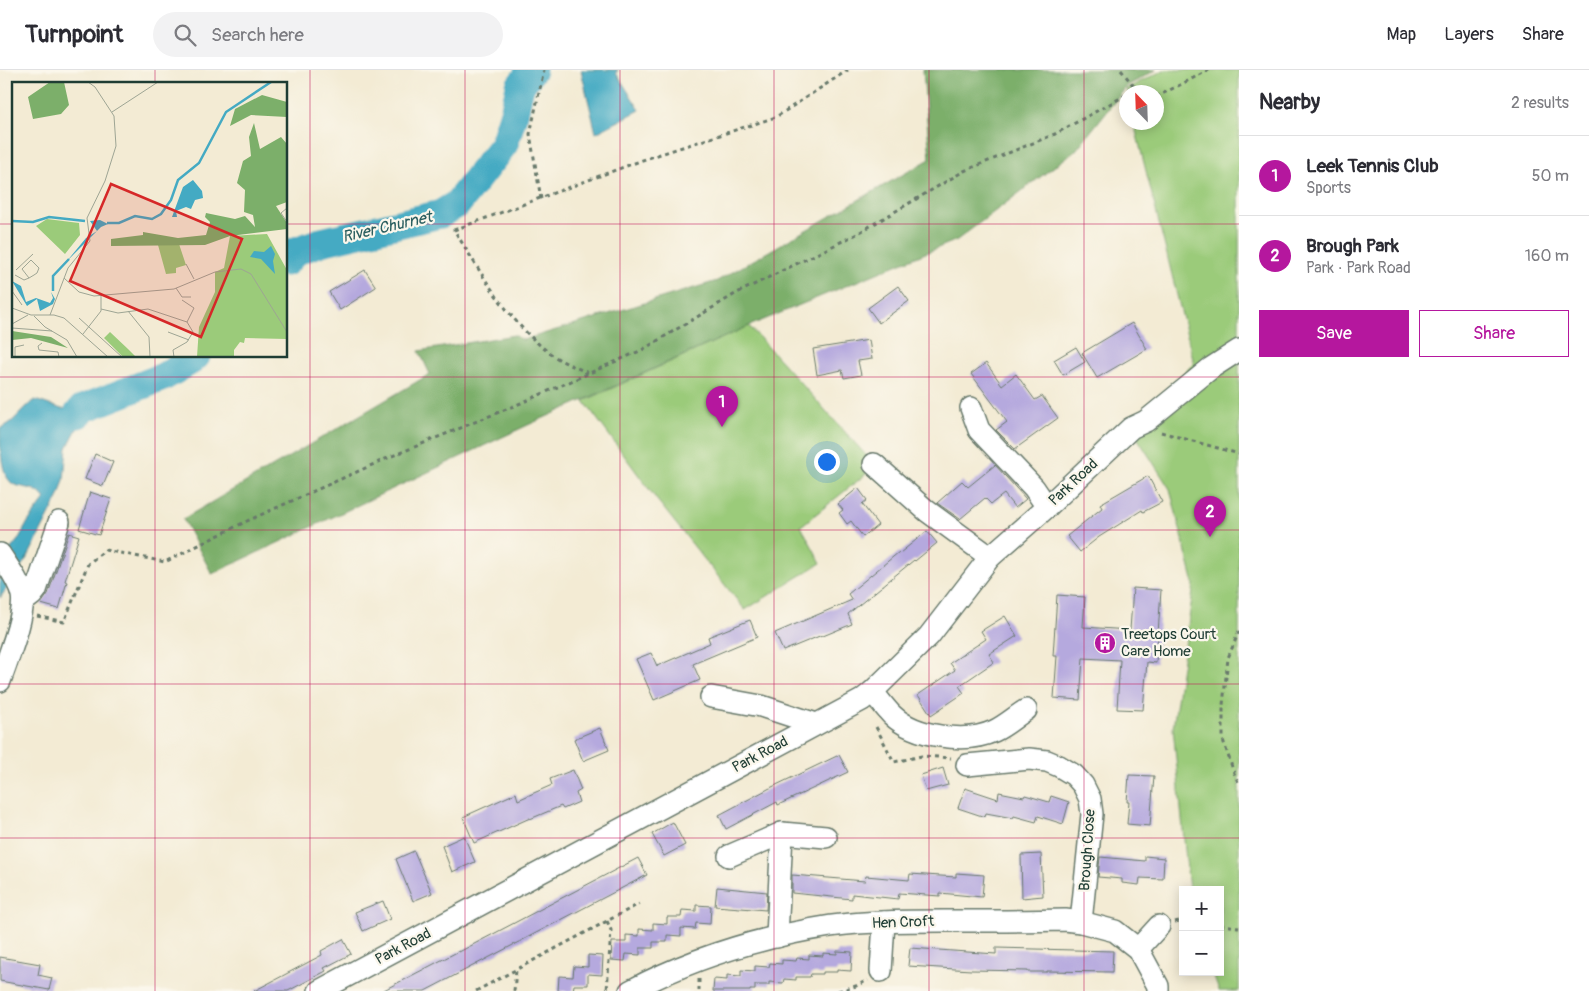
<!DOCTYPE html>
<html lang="en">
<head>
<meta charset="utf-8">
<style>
	body { margin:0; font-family:Pangolin,sans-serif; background:#f2f2f3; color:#2b2b33 }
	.controls { position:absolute; right:15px; bottom:15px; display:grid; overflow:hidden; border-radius:0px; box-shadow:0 2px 12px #0003 }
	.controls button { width:45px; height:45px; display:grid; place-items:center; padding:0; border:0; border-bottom:1px solid #e1e1e2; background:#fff; color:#2b2b33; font:25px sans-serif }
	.compass { position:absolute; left:1119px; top:15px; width:45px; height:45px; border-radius:50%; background:#fff; box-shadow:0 2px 12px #0003; rotate:337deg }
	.you { position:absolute; left:826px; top:391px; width:18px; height:18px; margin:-12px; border:4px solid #fff; border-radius:50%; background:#1a73e8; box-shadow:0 0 0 8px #1a73e833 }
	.badge { display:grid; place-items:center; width:32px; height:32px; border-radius:50%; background:#b5179e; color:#fff; font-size:16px; font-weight:700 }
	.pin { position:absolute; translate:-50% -41px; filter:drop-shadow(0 1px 2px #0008) }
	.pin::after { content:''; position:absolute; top:26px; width:18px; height:15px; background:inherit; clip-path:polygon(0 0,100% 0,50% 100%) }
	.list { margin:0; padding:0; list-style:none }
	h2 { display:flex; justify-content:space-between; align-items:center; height:65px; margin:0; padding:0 20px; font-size:21px }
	h2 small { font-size:16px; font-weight:400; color:#7c7c81 }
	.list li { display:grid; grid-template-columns:32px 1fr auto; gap:15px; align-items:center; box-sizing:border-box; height:80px; padding:0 20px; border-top:1px solid #e1e1e2 }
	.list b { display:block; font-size:19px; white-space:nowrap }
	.list p { margin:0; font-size:16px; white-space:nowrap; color:#7c7c81 }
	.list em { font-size:16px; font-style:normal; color:#7c7c81 }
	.actions { display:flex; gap:10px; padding:15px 20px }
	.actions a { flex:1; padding:11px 0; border:1px solid #b5179e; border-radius:0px; text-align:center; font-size:18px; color:#b5179e }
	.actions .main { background:#b5179e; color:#fff }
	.icon { flex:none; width:28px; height:28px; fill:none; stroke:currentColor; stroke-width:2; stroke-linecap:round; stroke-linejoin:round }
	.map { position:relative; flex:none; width:1239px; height:921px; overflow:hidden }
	header { display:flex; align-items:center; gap:30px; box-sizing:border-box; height:70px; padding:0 25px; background:#fff; border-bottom:1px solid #e1e1e2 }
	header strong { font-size:24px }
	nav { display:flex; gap:28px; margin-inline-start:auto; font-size:18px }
	.search { width:350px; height:45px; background:#f2f2f3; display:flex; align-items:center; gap:12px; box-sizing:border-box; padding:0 18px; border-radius:28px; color:#7c7c81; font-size:19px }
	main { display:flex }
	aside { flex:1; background:#fff }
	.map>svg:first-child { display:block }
</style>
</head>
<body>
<header>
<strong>Turnpoint</strong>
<div class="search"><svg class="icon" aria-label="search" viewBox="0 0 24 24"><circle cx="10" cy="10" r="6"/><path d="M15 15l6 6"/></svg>Search here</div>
<nav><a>Map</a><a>Layers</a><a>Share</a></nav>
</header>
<main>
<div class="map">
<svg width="1239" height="921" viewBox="0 0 1239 921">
	<rect width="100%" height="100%" fill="#fbf7ec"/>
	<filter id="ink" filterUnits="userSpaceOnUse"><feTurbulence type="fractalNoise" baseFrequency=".02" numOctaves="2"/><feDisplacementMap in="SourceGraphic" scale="10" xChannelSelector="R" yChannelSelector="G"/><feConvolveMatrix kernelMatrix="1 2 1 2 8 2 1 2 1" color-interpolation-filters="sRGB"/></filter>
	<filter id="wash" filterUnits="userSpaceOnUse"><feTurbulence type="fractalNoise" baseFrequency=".0096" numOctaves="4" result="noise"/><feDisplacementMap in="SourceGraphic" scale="20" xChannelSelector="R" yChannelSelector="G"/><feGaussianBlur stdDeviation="1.12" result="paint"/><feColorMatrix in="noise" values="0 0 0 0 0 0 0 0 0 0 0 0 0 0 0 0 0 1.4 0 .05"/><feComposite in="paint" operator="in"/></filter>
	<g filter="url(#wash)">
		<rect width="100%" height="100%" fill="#f3ebd4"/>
		<!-- green -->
		<g fill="#9bcb7a" stroke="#5d8457">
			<path d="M1164 0H1239V921H1219L1212 902H1220V820H1189L1173 658 1194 514 1170 419 1131 358 1194 293 1134 53 1156 52V22H1127L1126 19Z"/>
			<path d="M749 256 874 394 875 397 801 456 821 493 745 540 657 430 584 331Z"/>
		</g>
		<!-- forest -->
		<path fill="#7caf6a" stroke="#4e764f" d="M923 0H1156L1127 16 1076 80 957 170 749 256 528 355 212 504 183 449 430 304 419 281 514 265 523 270 717 211 930 89Z"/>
		<!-- water -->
		<g fill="#44aac3" stroke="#32747c">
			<path d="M581 0H618L616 3 640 40 596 63Z"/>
			<path d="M112 320 114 334 94 341 79 355 67 378 64 410 59 426 29 485 0 528V492L18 470 28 452 45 429C37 417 28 419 15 415 0 409 0 374 0 358 14 354 22 338 35 330L62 339 81 334Z"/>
		</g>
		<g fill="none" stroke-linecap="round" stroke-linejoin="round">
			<!-- river -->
			<g stroke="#44aac3" stroke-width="29">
				<path d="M286 192 296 181 321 172 441 144 457 134 504 74 515 39 520 16 532 0"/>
				<path d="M78 344 82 339 163 307 192 290 196 286"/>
			</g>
		</g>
		<g id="blocks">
			<!-- building -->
			<g fill="#b5a9de">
				<path d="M365 200 376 217 340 240 329 222Z"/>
				<path d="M898 216 909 231 879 253 868 238Z"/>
				<path d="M1132 253 1147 279 1097 308 1082 283Z"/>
				<path d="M869 270 872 289 858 291 861 305 844 308 842 300 817 305 813 279Z"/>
				<path d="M1076 277 1085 292 1063 305 1054 290Z"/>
				<path d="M986 293 1002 315 1016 304 1035 330 1042 326 1058 348 1015 379 996 360 1007 352 971 304Z"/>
				<path d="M95 384 113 392 103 416 85 409Z"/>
				<path d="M995 395 1026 429 1015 438 1004 424 991 434 985 428 960 449 937 433 962 411 968 417Z"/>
				<path d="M1148 406 1162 432 1143 442 1142 440 1099 467 1080 482 1067 466 1102 438 1100 434Z"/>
				<path d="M858 418 867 430 862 434 878 455 863 467 851 451 847 454 839 443 843 440 838 434Z"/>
				<path d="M90 422 111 429 99 465 79 459Z"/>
				<path d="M927 461 937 473 915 491 914 490 848 544 852 554 823 566 822 565 783 581 775 563 852 530 848 524 899 482 900 483Z"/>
				<path d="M69 463 79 466 65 511 67 512 59 539 41 534 48 524Z"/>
				<path d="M1133 518 1161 520 1156 593 1147 592 1143 640 1117 639 1120 590 1083 588 1080 630 1054 628 1057 586H1053L1057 525 1085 527 1083 557 1130 560Z"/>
				<path d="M1005 546 1017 566 989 584 994 592 959 616 964 623 931 645 918 625 955 600 950 593 986 569 981 561Z"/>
				<path d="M750 550 757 567 693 594 700 610 654 630 636 589 651 583 657 596 710 573 708 567Z"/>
				<path d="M600 658 609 680 583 691 574 669Z"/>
				<path d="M839 685 848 702 778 735 777 732 726 759 719 745 770 718Z"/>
				<path d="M943 698 948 715 926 721 921 705Z"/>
				<path d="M573 700 581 720 576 723 579 732 563 739 561 736 530 749V748L474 773 463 747 516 723 518 730 552 715 550 709Z"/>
				<path d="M1129 705 1154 706 1150 756 1127 754 1129 732H1127Z"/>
				<path d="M965 718 998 729 999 722 1024 727 1025 725 1049 732 1051 726 1069 732 1063 754 1038 746 1036 752 1014 746 1013 748 986 743 985 747 958 738Z"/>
				<path d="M673 752 685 775 664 786 652 764Z"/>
				<path d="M464 766 475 792 452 802 442 776Z"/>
				<path d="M414 781 432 823 413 831 396 789Z"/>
				<path d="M1041 784 1043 826 1022 828 1021 785Z"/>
				<path d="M1145 786 1164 788 1163 809 1140 808 1139 815 1122 813V809L1098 807 1100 787 1145 791Z"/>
				<path d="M638 788 647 805 425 921H382L459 881V882Z"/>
				<path d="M956 803 984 805 982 827 940 823V826L899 823 898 829 852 824V829L792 823V805L865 811 866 806 909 810 910 804 956 807Z"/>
				<path d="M717 817 767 822 766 840 715 836Z"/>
				<path d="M383 831 390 849 363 861 355 842Z"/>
				<path d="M696 835 711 836 710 854 696 853 695 859 681 858V866L667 865V872H653V878H640V885L626 884 625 891 611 890 612 872H626V865L639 866V859L653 860V853L667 854V847H681L682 840 696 841Z"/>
				<path d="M343 869 351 884 324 898 326 901 288 921H254L322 885 321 881Z"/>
				<path d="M910 878 996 884V878L1113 881 1112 902 1047 901V902H1028V901L971 900 908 896Z"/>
				<path d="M837 881 852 882 851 901 837 900V902H823V904H811L810 907H796V910L784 909 783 913 769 912V915H755V920H750V921H713L714 909 727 910V905L741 906V900L755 901V896L769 897 770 893 782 894V890L796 891 797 888 809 889V885L823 886V883L837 884Z"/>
				<path d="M588 885 603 886 602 905 588 904V915H574L573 921H558L559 906 573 907 574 896 588 897Z"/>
				<path d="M0 887 40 894 38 905 52 908 49 920 0 911Z"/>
			</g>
		</g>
	</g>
	<g filter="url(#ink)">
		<use href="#blocks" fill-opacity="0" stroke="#697a6c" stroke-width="1"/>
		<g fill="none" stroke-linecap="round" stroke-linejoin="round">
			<!-- minor casing -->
			<g stroke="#697a6c" stroke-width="24">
				<g id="minor">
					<path d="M971 338 979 360 1034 418 1047 437"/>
					<path d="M874 394 927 441 990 487"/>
					<path d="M0 484C8 497 19 510 22 525 26 545 7 590 0 611"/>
					<path d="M23 532 32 525 36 520 59 452"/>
					<path d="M872 622C879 629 885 638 892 645 915 667 966 674 994 661 1005 656 1016 646 1026 640"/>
					<path d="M711 627 761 636 816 654"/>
					<path d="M967 695 1029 689 1047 691 1059 696 1074 705 1083 715 1090 729 1092 744 1081 852"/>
					<path d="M729 786 782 763 826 767"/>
					<path d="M777 867 782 763"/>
					<path d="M1138 879 1159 856"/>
					<path d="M881 901 884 852"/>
					<path d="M319 921 862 630 872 622 929 566 990 487 1047 437 1131 358 1146 351 1211 298 1239 280"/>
					<path d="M630 921C692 888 761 867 831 856 868 851 906 851 944 851 985 851 1025 851 1065 850L1081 852 1115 861 1138 879 1158 916V921"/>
				</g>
			</g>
			<!-- path -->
			<g stroke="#697a6c" stroke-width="3" stroke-dasharray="4 4" stroke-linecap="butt">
				<path d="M1121 0 1137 20"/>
				<path d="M1131 22 1137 20 1138 22"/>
				<path d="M1156 27 1209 0"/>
				<path d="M541 129 530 64 544 0"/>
				<path d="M588 303C576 297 561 292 551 284 508 252 482 204 454 160L648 88 776 47 848 0"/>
				<path d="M1161 362 1239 384"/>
				<path d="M37 546 64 552 88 494 105 480 165 492 247 451 390 387 521 333 642 280 737 223 855 165 964 101 1055 64 1126 25"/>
				<path d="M1239 561 1228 588 1223 635V670L1234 703 1239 714"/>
				<path d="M876 657 894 692 922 686 951 688"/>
				<path d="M607 851 611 860 607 921"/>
				<path d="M1175 852 1183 850"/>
				<path d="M1220 855 1239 857"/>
				<path d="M476 921 639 834"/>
				<path d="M514 921 516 900"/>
				<path d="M699 921V908"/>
				<path d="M838 921 856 916 868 910"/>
			</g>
			<!-- minor -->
			<use href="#minor" stroke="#fff" stroke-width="21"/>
		</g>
	</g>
	<!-- grid -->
	<path fill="none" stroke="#c2185b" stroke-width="1" stroke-opacity="0.55" d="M155 0V14M310 0V921M465 0V921M620 0V921M774 0V921M929 0V921M1084 0V921M0 154H14M286 154H1239M155 286V921M0 307H1239M0 460H1239M0 614H1239M0 768H1239"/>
	<!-- icons -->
	<defs>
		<g id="building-disc" transform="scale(1.125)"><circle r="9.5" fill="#b5179e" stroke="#fbf7ec"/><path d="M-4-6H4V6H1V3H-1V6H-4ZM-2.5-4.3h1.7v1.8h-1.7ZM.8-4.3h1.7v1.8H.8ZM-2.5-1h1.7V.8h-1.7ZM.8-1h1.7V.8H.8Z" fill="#fff"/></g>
	</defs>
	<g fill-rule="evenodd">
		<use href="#building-disc" x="1105" y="573"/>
	</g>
	<g text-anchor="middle" stroke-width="4.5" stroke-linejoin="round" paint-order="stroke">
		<!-- street labels -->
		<g font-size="15" fill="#1f3d34" stroke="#fbf7ec">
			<text transform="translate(1073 412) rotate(-43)" y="5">Park Road</text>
			<text transform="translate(760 684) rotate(-28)" y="5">Park Road</text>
			<text transform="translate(1087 780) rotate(-86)" y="5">Brough Close</text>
			<text transform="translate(903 852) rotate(-2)" y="5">Hen Croft</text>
			<text transform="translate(403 876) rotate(-28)" y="5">Park Road</text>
		</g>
		<!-- poi labels -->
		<g font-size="15" fill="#1f3d34" stroke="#fbf7ec" text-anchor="start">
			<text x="1121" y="569">Treetops Court<tspan x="1121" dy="17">Care Home</tspan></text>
		</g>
		<!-- water labels -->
		<g font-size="16" font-style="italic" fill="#2a5e5f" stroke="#fbf7ec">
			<text transform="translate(387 156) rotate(-13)" y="6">River Churnet</text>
		</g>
	</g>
	<!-- overview -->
	<g transform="translate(12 12)">
		<rect width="275" height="275" fill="#f3ebd4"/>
		<path d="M35 137 67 141 68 153 53 172 24 144ZM255 152 275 188V257L233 256 232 261 228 260 222 268V275H185L187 245 203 210V190L212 186 218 154ZM167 162 174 183 164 186V191L154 192 146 163ZM98 250 116 267 124 275H111L92 256Z" fill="#9bcb7a"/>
		<path d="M38 0H52L57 23 49 32 21 37 16 15ZM250 13 275 20V35L239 33 218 44 223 27ZM242 41 248 67 269 55 275 62V120L264 124 275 141V147L218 154 193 163 99 164V157L131 153V150L166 156 194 153 198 140 193 135 194 131 223 137 233 134 243 145 241 133 232 130 233 108 225 101 231 79 239 74 237 55ZM0 249 39 255 56 266 19 256 0 258Z" fill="#7caf6a"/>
		<path d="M181 98 190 109 191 116 183 118 179 127 174 125 164 129 165 135H160L171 105ZM88 138 96 142 89 145 55 179 74 156 85 149 78 139ZM259 164 263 172 261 179 263 192 249 177 238 175 242 169 252 170ZM0 199 9 204 14 220 24 216 38 221 41 216 39 210 43 217 41 222 28 229 25 217 15 224Z" fill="#44aac3"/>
		<path fill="none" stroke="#44aac3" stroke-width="2.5" d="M0 139 21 140 37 135 73 139M95 141H107L123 134 140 137 149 132 159 118 166 98 187 81 214 30 259 0M41 209V194L57 177"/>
		<path fill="none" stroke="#9ea594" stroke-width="1" d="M100 30 146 0M275 126 269 131 275 140M174 182 182 197M4 188 21 172M3 193 12 198 17 196 22 193 25 191 27 186 19 178 10 187 17 196M52 196 67 210 82 214 162 207 203 190 229 187 239 192 275 250M164 206 170 215H179M0 209 10 223M170 218 182 226 175 240M0 226 19 233H42L52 236 96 275M89 227 106 231 136 227 175 240 181 250 175 260 161 268 162 275M116 229 137 255 138 275M38 233 56 186 78 159 75 136 93 99 104 64 102 34 83 5 76 0M22 234 33 245 55 258 65 275M67 236 110 275M0 242 16 233M0 246 40 249M156 250 177 258M71 252 89 229V214M30 261 26 264 27 268 46 270 47 275M3 275V265L12 263"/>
		<path fill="#d62828" fill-opacity="0.15" stroke="#d62828" stroke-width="2.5" d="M99 102 230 157 189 255 58 199Z"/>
		<rect width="275" height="275" fill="none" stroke="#1f3d34" stroke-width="2.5"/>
	</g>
</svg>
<div class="controls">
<button>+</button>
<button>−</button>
</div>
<svg class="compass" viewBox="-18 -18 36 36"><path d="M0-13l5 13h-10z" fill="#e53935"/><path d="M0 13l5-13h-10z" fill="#7c7c81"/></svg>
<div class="you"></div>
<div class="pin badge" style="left:722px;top:357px">1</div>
<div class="pin badge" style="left:1210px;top:467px">2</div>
</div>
<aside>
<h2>Nearby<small>2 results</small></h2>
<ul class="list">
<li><span class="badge">1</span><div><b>Leek Tennis Club</b><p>Sports</p></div><em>50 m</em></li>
<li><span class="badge">2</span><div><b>Brough Park</b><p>Park · Park Road</p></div><em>160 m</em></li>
</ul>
<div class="actions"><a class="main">Save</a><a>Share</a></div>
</aside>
</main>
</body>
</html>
